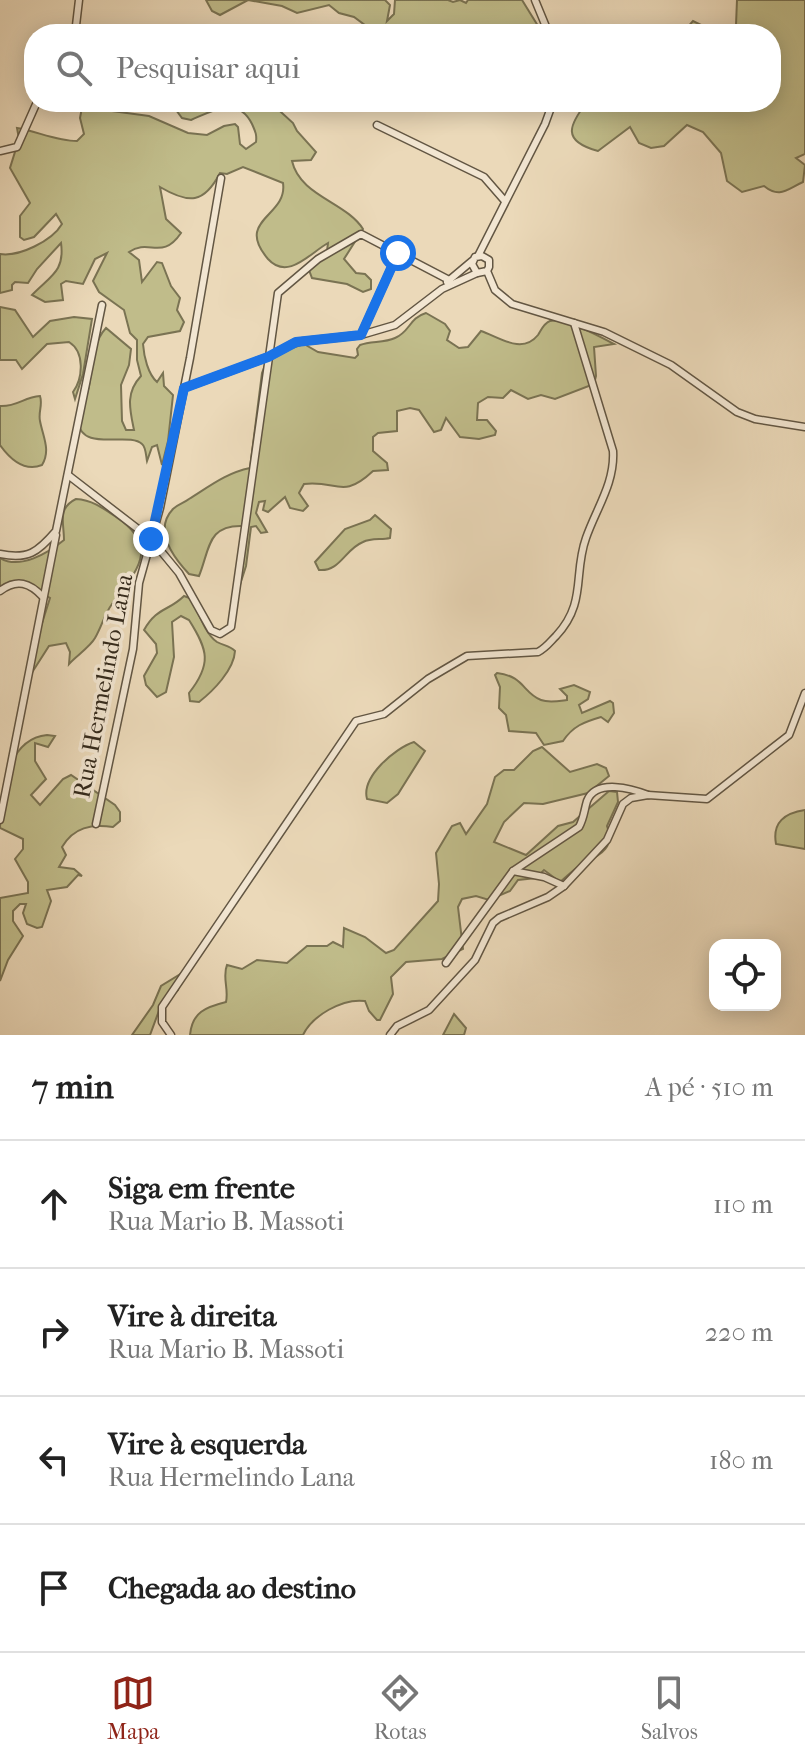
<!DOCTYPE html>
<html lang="pt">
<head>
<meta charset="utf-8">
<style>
	body { margin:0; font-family:"IM FELL French Canon",serif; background:#f6f6f6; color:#222 }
	.controls { position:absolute; right:24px; bottom:24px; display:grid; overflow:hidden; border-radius:16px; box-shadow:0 4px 20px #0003 }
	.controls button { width:72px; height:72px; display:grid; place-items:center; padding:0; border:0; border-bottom:2px solid #e0e0e0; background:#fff; color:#222; font:40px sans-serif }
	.stop { position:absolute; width:24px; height:24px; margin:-18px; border:6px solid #1a73e8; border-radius:50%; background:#fff }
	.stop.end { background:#1a73e8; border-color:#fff; box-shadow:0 2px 8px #0008 }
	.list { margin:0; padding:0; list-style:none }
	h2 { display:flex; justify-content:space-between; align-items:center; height:104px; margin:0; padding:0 32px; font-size:34px }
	h2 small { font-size:26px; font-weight:400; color:#767676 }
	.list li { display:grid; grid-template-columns:52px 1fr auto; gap:24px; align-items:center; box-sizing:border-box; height:128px; padding:0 32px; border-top:2px solid #e0e0e0 }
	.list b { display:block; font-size:30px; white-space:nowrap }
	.list p { margin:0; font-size:26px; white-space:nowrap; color:#767676 }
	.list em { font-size:26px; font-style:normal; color:#767676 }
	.icon { flex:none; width:44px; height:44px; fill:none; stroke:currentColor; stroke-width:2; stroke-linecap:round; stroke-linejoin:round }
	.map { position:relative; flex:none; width:805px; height:1035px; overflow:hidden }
	.search { position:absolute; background:#fff; box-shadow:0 4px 20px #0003; left:24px; right:24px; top:24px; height:88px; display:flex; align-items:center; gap:20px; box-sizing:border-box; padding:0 28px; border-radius:32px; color:#767676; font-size:30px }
	.sheet { height:616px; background:#fff }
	nav { display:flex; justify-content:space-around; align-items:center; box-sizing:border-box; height:112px; border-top:2px solid #e0e0e0; background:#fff; font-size:22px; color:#767676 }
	nav a { display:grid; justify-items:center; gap:4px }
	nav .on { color:#8f2418 }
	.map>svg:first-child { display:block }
</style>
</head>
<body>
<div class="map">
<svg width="805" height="1035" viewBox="0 0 805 1035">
	<rect width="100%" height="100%" fill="#ebd9b9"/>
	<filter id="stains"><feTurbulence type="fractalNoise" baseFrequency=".0025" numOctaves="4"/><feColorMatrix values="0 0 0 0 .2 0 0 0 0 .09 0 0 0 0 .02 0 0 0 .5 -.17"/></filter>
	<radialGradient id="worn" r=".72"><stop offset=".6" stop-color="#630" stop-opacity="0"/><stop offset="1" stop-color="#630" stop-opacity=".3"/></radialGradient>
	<!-- green -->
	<g fill="#c0bc8a" stroke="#7a7353" stroke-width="2">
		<path d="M206 0H385L390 5 387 21 394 14 395 0H448L453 2 460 0 466 3 468 0H522L543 34H377L354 17 339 13 329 5 297 13 282 6 248 0 220 15 212 11Z"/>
		<path d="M737 0H805V154L796 158 805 165 803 182C787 189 780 199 764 186L742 192 727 181 721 153 703 132 687 125 664 146 651 148 639 143 630 127 598 151C561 141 569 125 587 102H771V34H691L686 29 693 21 701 25H736Z"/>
		<path d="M83 102 112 111 149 116 188 133 207 135 224 126 235 124 238 127 240 144 246 149 256 142C257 134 255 131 252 124 238 95 212 111 191 120L182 118 176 110 180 102H270L293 123 297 131 316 152 311 160 292 161C300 196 346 202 363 229L344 259 356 273 365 274 371 280V289L363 292 347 284 312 278 309 270 327 251 328 243C310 253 288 281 268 259 234 219 288 217 283 183L243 167 227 174 220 173C204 204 189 204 160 187L166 219 181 233C162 261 149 238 129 252L139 260 142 282 157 262 162 263 171 286 180 298 177 310 184 322 180 331 148 337 143 344C144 357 148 374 157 382L163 373 164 386 173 395 168 441 162 465 157 445 152 447 147 461C146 456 146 447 142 444 129 431 81 453 78 421 77 409 87 398 89 386 92 367 92 343 106 328L131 349 129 365 121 385 122 421 126 430H134C130 410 125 393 141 376L137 360V340L130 333 124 310 99 292 93 281 107 253 95 259 83 284 66 281 61 284 63 300 45 302 32 295C50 276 65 272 61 243L37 269 28 283 15 282 12 285V290L0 293V254C19 257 52 241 62 224L56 214 34 237 24 240 20 237V216L30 203 10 168 19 139 17 128C36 131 57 141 77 141L84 134 80 118Z"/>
		<path d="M0 307 15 310 33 337 50 321 74 317 92 319 83 374 75 399 73 392C83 378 85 352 69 342L47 344 22 369 16 360H0Z"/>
		<path d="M426 313 445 324 450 331 447 340 459 348 468 347 481 331C499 337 522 355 538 335 541 330 544 323 550 321 564 317 601 337 614 344L594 347 596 376 594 384 555 399 541 395 528 399 511 390 503 398 488 397 478 403 477 420H487L496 431 495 435 479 439 460 437 446 418 441 430 434 432 419 410 410 408 397 411V431L378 433 373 437V451L387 463 388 470 373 471C342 500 338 480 304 484L299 493 308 506 303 511 290 508 285 497 268 512 263 510 265 501 259 502 256 513 267 532 261 533 256 526 251 527 246 566 238 591 244 526C207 524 210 549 199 576L189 574C173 557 153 530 173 509 178 504 184 503 189 499 210 486 226 473 250 468L262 373 266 363 283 351 304 344 318 352 355 358 358 355 357 349 360 345C371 341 384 343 395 338 410 332 409 318 426 313Z"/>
		<path d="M40 396C43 405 38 412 40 421 43 437 51 450 42 465 24 472 10 459 0 445V406C17 407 24 397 40 396Z"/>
		<path d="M76 499C92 500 103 508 116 517 161 547 137 570 112 604 104 615 102 626 95 638 90 647 76 656 69 664L70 652 66 643 49 646 33 671 30 661 50 598 19 581 0 593V558C20 570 48 553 64 540 64 523 57 508 76 499Z"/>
		<path d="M375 515 391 529 390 538C382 540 371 538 363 542 345 549 340 572 319 570L315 562 345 529 370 520Z"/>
		<path d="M184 596 192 599C198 611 205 634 217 642 224 646 229 645 235 651 234 670 213 691 199 702L190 701 189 693C212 664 208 650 189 620L181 616 172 622 174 657 166 692 157 697 146 685 144 676 157 653 156 644 144 630C157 607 169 611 184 596Z"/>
		<path d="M497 673C524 676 523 693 541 700 549 703 559 701 567 700V696L560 689 574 685 590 692 588 699 579 705 582 713 610 701 613 703 614 713 608 722 601 717C584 722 573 726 563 741L544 745 536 733 509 731 506 715 499 708 500 687 495 675Z"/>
		<path d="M47 735 55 736 48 747 35 743V761L46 779 31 795 40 805 63 779 71 775 115 805 120 812V821L113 827C91 824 74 827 62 847L66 855 59 867 74 869 82 876 78 875 67 887 47 890 51 901 42 927 37 928 27 924 23 913 26 904H20L13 911V921L23 936 8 960 0 981V898L28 893V882L15 859 23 849V839L0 828C0 796 6 739 47 735Z"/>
		<path d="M414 742 425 751 398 794 387 803 367 799C361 777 395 748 414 742Z"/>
		<path d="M542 747 570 772 597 764 606 768 609 776 588 793 543 804 524 803 504 822 494 842 526 855 558 826 573 822 609 791 617 792 618 802 607 826C618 852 591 858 575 869 570 873 565 878 560 882L544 870 536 878 518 880 510 891 489 900 476 896 462 899 458 907 463 949 442 959 406 962 391 977 393 994 380 1020H377L369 1011 365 1001C342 998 312 1016 303 1035H190C192 1012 206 1007 226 1002 229 989 222 977 227 965L242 969 257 960 287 963 307 946H327L333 942 343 947 344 928 365 937 386 953 394 950 438 901 439 884 436 853 452 826 460 823 466 834 487 804 495 777 504 770H514L533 751Z"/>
		<path d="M805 810V849L776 844C772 822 785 813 805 810Z"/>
		<path d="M182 973 178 990 160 1008 150 1035H132L153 1005 161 986Z"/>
		<path d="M454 1014 466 1028 464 1035H443Z"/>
	</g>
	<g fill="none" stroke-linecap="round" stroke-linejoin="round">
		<!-- street casing -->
		<g stroke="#625643" stroke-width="9">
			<g id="street">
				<path d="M535 0 549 34"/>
				<path d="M75 34 79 0"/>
				<path d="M377 125 484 177 504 200"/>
				<path d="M0 151 17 147 37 102"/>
				<path d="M478 256 545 124 553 102"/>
				<path d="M487 271 477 273 472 264 475 257 482 256 489 260V267L487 271 495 290 512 304 604 332 671 365 737 412 755 419 805 427"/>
				<path d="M447 282 472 261"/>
				<path d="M361 335 395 325 442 289 477 273"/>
				<path d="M184 388 268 357 296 342 361 335 398 253"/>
				<path d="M68 475 151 539 179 573 211 630 220 634 231 627 278 293 318 259 361 234 449 280"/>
				<path d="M0 554C28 560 38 552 56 531L102 305"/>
				<path d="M0 591C17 578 30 583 43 597"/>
				<path d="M0 820 56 535"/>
				<path d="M96 824 133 649 139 583 160 508 190 358 221 178"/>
				<path d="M513 871 544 877 564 886"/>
				<path d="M446 963 513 871 579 827C584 818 584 811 587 801 596 778 633 789 648 795"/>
				<path d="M171 1035 162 1022V1007L356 721 384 714 428 679 467 656 538 652C546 648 550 642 556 636 587 603 573 574 586 538 596 509 615 483 613 451L574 323"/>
				<path d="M390 1035 397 1026 429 1010 475 960 493 923 499 918 548 897 564 886 607 840 623 804 631 798 648 795 707 799 789 735 805 693"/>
			</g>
		</g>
		<!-- street -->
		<use href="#street" stroke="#f2e6d2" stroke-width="6"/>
	</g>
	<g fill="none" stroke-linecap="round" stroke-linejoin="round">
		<!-- route -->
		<path stroke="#1a73e8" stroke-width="10" d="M151 539 184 388 268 357 296 342 361 335 398 253"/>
	</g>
	<g text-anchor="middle" stroke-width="7" stroke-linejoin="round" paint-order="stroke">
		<!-- street labels -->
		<g font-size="24" fill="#342a1c" stroke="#f2e6d2">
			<text transform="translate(103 686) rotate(-79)" y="8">Rua Hermelindo Lana</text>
		</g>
	</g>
	<rect width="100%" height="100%" filter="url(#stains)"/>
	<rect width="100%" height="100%" fill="url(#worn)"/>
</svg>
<div class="controls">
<button><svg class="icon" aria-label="locate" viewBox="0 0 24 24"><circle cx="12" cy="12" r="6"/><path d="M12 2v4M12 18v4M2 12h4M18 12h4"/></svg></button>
</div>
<div class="stop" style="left:398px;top:253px"></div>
<div class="stop end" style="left:151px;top:539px"></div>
<div class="search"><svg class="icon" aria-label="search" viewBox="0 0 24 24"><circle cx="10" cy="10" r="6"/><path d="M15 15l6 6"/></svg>Pesquisar aqui</div>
</div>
<section class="sheet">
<h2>7 min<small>A pé · 510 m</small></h2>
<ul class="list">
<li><svg class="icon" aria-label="ahead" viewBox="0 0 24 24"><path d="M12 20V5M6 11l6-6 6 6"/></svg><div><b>Siga em frente</b><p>Rua Mario B. Massoti</p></div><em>110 m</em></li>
<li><svg class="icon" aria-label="right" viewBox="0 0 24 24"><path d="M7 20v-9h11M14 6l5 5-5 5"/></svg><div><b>Vire à direita</b><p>Rua Mario B. Massoti</p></div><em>220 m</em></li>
<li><svg class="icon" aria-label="left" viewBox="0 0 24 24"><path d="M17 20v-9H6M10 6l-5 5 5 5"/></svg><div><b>Vire à esquerda</b><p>Rua Hermelindo Lana</p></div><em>180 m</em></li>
<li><svg class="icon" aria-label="arrive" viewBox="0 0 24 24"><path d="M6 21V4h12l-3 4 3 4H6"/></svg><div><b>Chegada ao destino</b></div></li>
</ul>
</section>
<nav>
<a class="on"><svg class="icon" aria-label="map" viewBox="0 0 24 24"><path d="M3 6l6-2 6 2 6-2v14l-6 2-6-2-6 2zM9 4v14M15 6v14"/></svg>Mapa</a>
<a><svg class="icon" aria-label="directions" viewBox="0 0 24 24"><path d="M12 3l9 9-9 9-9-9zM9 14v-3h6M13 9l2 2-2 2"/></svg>Rotas</a>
<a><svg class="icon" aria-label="saved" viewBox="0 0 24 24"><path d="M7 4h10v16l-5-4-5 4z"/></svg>Salvos</a>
</nav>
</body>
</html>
